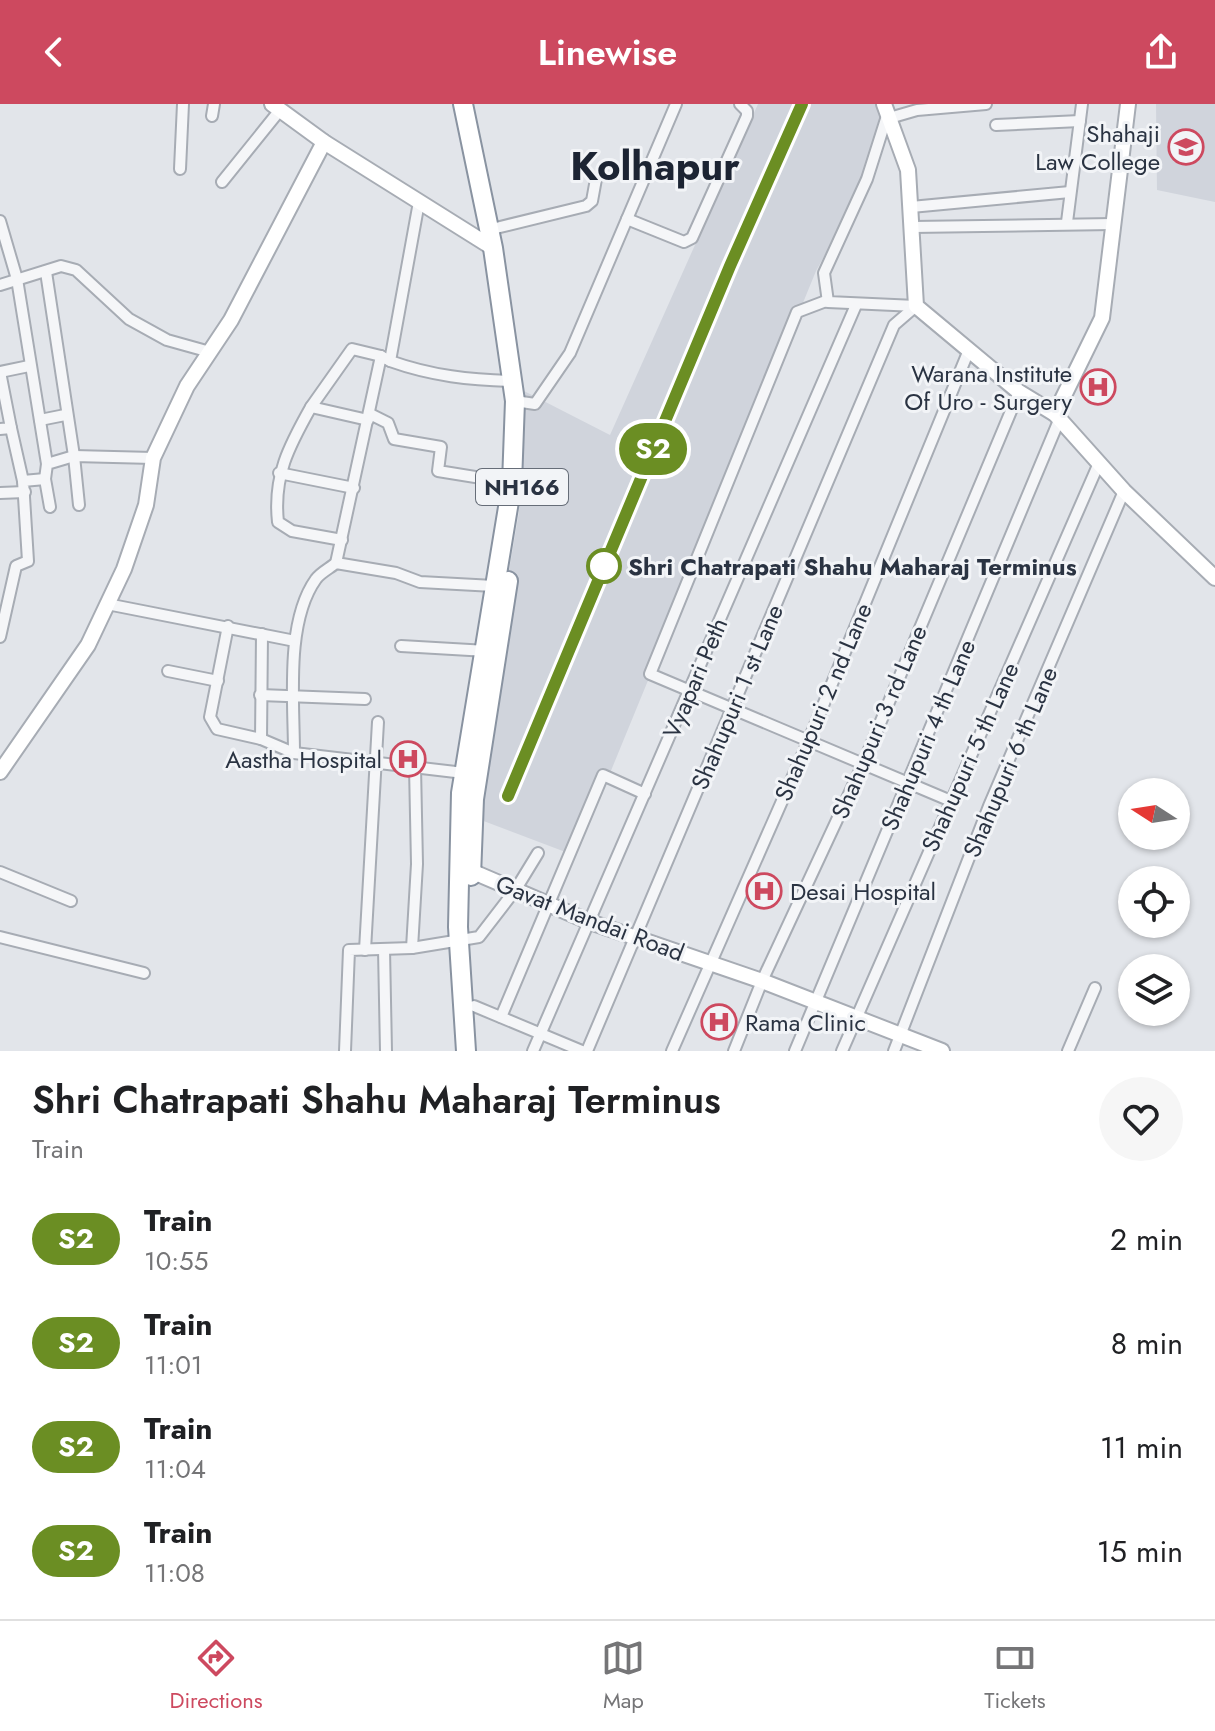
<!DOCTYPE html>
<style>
body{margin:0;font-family:Jost,sans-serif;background:#f6f6f6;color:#202124;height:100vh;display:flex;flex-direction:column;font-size:30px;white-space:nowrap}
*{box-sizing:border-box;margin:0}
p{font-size:26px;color:#757577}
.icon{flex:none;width:44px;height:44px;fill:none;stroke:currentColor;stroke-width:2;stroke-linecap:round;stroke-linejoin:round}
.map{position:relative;height:947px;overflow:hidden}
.details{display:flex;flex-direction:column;background:#fff;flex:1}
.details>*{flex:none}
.badge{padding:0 16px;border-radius:26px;font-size:28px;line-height:52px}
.needle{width:52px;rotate:282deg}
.buttons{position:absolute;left:1118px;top:674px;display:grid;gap:16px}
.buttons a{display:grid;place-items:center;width:72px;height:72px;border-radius:50%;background:#fff;box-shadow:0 2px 6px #0004;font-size:40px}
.map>.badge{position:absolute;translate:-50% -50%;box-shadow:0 0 0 4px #fff}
.round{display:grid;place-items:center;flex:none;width:84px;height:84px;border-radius:42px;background:#f6f6f6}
.headline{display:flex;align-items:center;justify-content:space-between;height:136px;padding:0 32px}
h1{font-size:38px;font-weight:600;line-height:60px}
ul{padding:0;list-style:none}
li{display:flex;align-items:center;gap:24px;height:104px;padding:0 32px}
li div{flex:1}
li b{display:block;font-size:30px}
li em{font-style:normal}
li .badge{min-width:88px;font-weight:700;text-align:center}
header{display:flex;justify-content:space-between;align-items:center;height:104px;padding:0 32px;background:#cd495f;color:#fff;font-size:36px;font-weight:600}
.tabs{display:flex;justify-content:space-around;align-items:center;height:112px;border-top:2px solid #e0e0e0;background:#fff;font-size:22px;color:#757577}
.tabs a{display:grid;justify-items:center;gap:4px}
.tabs .active{color:#cd495f}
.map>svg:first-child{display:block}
.built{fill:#d0d4dc}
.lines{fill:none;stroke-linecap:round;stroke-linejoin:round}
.street-casing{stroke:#a7acb4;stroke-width:14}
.secondary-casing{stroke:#a7acb4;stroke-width:18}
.highway-casing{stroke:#8993a1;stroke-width:22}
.street{stroke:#f5f6f8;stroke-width:10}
.secondary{stroke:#fff;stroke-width:14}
.highway{stroke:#fff;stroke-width:18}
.rail{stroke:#7b8594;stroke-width:3;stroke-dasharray:4 8;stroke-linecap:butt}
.line-casing{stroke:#fff;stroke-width:18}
.line{stroke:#6b8e23;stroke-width:12}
.stop-dot{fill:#fff;stroke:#6b8e23;stroke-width:4}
.labels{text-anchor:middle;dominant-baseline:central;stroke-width:6;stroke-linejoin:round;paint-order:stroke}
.shield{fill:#f2f4f7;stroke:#666d78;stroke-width:2}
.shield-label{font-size:22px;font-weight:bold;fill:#2a3342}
.poi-label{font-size:24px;fill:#2a3342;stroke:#f2f4f7;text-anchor:end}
.stop-label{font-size:24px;font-weight:bold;fill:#2a3342;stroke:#f2f4f7;text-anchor:start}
.street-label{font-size:24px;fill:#2a3342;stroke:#f2f4f7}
.town-label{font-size:40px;font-weight:bold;fill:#1c2433;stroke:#f2f4f7}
</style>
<header><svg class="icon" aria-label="back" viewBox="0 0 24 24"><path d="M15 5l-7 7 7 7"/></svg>Linewise<svg class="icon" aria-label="share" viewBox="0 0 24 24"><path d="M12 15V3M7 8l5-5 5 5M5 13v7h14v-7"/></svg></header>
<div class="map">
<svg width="1215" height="947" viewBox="0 0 1215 947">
<rect width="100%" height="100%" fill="#e2e5ea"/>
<!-- built -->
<g class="built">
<path d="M758 0H884L886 15 852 102 816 167 576 752 473 713 493 559 519 408 524 287 610 331Z"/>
<path d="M1156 0H1215V98L1157 86Z"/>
</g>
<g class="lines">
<defs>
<g id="street">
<path d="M212 12 214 0"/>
<path d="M996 21 1080 17"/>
<path d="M180 65 183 0"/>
<path d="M222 78 280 6"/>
<path d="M419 98 390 257C432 272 470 276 514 277"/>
<path d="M911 103 1070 88"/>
<path d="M627 115 684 138 692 134 747 12V7L740 0"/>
<path d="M0 117 17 175 47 360"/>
<path d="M1067 118 1082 0"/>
<path d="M913 123 1113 120"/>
<path d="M496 124 586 102 592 97 596 75"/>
<path d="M46 168 74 352 47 360 45 375 50 403"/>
<path d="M0 181 61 162 76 166 129 215 167 236 210 248"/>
<path d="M826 197 797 208 650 570 951 697"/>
<path d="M916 202 828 198 824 169 867 75 886 15 917 6 986 0"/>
<path d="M0 268 11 324 0 325"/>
<path d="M0 268 29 262"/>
<path d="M515 297 535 300 570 249 676 0"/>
<path d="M311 303 352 245 381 252"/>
<path d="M370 310 388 319 394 335 441 343 438 367 512 379"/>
<path d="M40 316 65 311"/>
<path d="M11 324 23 377"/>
<path d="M279 369 354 384"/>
<path d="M0 389 25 388"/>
<path d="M79 401 74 352 153 354"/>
<path d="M342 436 292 427 278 418C273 372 289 342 311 303L368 316"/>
<path d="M336 459 381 252 390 257"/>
<path d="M107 500 295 537"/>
<path d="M228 522 210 613 217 625 261 635 294 649 464 669"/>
<path d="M0 533 16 462 28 457 23 377 45 375"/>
<path d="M401 542 487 547"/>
<path d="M168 567 218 577"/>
<path d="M260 591 365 595"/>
<path d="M261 635 262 530"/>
<path d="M294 649C294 598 285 518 316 475 320 469 330 464 336 459L396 469 420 478 494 482"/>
<path d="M0 768 71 797"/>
<path d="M0 833 144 869"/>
<path d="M412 844 417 760 415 663"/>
<path d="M384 845 386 947"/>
<path d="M365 846 378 618"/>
<path d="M474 902 582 947"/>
<path d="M501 913 603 671 645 690"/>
<path d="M345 947 349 846 412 844 479 833 516 785 538 749"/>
<path d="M533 947 856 201"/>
<path d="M587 947 894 221 916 202"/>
<path d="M672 947 808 638 969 246"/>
<path d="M734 947 762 877 863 660 1019 288"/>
<path d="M795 947 1060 314"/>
<path d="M842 947 1099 359"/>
<path d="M894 947 989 702 1124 387"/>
<path d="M1068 947 1095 884"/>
</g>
<g id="secondary">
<path d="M272 0 324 38 493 144"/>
<path d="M884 0 908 66 916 202 1019 288 1055 310 1124 387 1215 474"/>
<path d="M1055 310 1102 214 1128 0"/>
<path d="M0 668 88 541 124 465 146 401 153 354 187 282 231 216 324 38"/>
<path d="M471 767 590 818 762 877 942 947"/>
</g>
<g id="highway">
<path d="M463 0 493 144 515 297 512 379 461 689 458 823 466 947"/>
<path d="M471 772 474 695 508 477"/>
</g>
</defs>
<!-- street casing -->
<use href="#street" class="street-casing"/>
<!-- secondary casing -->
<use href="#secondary" class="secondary-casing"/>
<!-- highway casing -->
<use href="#highway" class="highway-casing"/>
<!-- street -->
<use href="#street" class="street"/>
<!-- secondary -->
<use href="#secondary" class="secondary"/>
<!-- highway -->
<use href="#highway" class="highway"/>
<!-- rail -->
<path class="rail" d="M508 692 730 162 802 0"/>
</g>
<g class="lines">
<defs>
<path id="line" d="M508 692 730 162 802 0"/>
</defs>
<!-- line casing -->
<use href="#line" class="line-casing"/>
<!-- line -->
<use href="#line" class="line"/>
</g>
<!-- icons -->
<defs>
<symbol id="university-ring" viewBox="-11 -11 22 22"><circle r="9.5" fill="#f2f4f7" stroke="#cd495f" stroke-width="1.5"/><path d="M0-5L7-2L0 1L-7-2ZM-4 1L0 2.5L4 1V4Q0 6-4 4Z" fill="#cd495f"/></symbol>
<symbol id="hospital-ring" viewBox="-11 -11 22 22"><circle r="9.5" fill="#f2f4f7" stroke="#cd495f" stroke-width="1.5"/><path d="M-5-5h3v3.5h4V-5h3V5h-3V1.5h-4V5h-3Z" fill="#cd495f"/></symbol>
</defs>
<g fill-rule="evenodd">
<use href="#university-ring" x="1166" y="23" width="40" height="40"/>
<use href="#hospital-ring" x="1078" y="263" width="40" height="40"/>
<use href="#hospital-ring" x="388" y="635" width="40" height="40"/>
<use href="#hospital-ring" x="744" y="767" width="40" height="40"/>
<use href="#hospital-ring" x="699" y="898" width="40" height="40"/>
</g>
<!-- markers -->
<circle class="stop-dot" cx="604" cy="462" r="16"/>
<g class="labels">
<!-- shield labels -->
<rect class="shield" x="476" y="365" width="92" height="36" rx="6"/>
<g class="shield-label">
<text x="522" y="383">NH166</text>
</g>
<!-- poi labels -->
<g class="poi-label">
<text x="1160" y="29">Shahaji<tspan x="1160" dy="28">Law College</tspan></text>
<text x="1072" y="269">Warana Institute<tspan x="1072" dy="28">Of Uro - Surgery</tspan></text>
<text x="382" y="655">Aastha Hospital</text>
<text x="790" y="787" text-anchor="start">Desai Hospital</text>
<text x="745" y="918" text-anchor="start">Rama Clinic</text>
</g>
<!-- stop labels -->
<g class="stop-label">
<text x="628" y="462">Shri Chatrapati Shahu Maharaj Terminus</text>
</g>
<!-- street labels -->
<g class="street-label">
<text transform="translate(695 574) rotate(-67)">Vyapari Peth</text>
<text transform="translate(737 593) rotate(-67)">Shahupuri 1 st Lane</text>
<text transform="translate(823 598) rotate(-67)">Shahupuri 2 nd Lane</text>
<text transform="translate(879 618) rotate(-67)">Shahupuri 3 rd Lane</text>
<text transform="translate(928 631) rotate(-67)">Shahupuri 4 th Lane</text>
<text transform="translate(970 653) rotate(-66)">Shahupuri 5 th Lane</text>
<text transform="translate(1010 658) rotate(-67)">Shahupuri 6 th Lane</text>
<text transform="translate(590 814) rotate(21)">Gavat Mandai Road</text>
</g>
<!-- town labels -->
<g class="town-label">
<text x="655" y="62">Kolhapur</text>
</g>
</g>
</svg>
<div class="buttons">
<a><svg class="needle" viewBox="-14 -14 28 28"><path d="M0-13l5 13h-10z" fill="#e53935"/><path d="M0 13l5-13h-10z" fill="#757577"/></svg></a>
<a><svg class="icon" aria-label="locate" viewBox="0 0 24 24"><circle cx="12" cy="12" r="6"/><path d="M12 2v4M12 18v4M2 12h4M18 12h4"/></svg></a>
<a><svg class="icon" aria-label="layers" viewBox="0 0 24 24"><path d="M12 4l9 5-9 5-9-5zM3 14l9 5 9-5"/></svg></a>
</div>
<b class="badge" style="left:653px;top:345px;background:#6b8e23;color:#fff">S2</b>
</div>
<section class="details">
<div class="headline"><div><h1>Shri Chatrapati Shahu Maharaj Terminus</h1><p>Train</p></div><a class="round"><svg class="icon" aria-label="heart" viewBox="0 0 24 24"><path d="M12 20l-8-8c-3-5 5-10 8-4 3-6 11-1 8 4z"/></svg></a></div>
<ul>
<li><span class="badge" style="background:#6b8e23;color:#fff">S2</span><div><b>Train</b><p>10:55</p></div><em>2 min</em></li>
<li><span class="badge" style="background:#6b8e23;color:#fff">S2</span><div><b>Train</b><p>11:01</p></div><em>8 min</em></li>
<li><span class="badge" style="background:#6b8e23;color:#fff">S2</span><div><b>Train</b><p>11:04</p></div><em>11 min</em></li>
<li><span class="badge" style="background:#6b8e23;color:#fff">S2</span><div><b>Train</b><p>11:08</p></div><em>15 min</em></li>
</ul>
</section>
<nav class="tabs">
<a class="active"><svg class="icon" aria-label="directions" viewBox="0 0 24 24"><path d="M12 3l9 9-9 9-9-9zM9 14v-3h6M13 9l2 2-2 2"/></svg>Directions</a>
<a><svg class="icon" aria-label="map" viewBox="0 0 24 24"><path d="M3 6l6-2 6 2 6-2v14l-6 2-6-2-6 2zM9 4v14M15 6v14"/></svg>Map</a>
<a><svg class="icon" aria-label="tickets" viewBox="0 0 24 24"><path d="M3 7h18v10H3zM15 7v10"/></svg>Tickets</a>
</nav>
